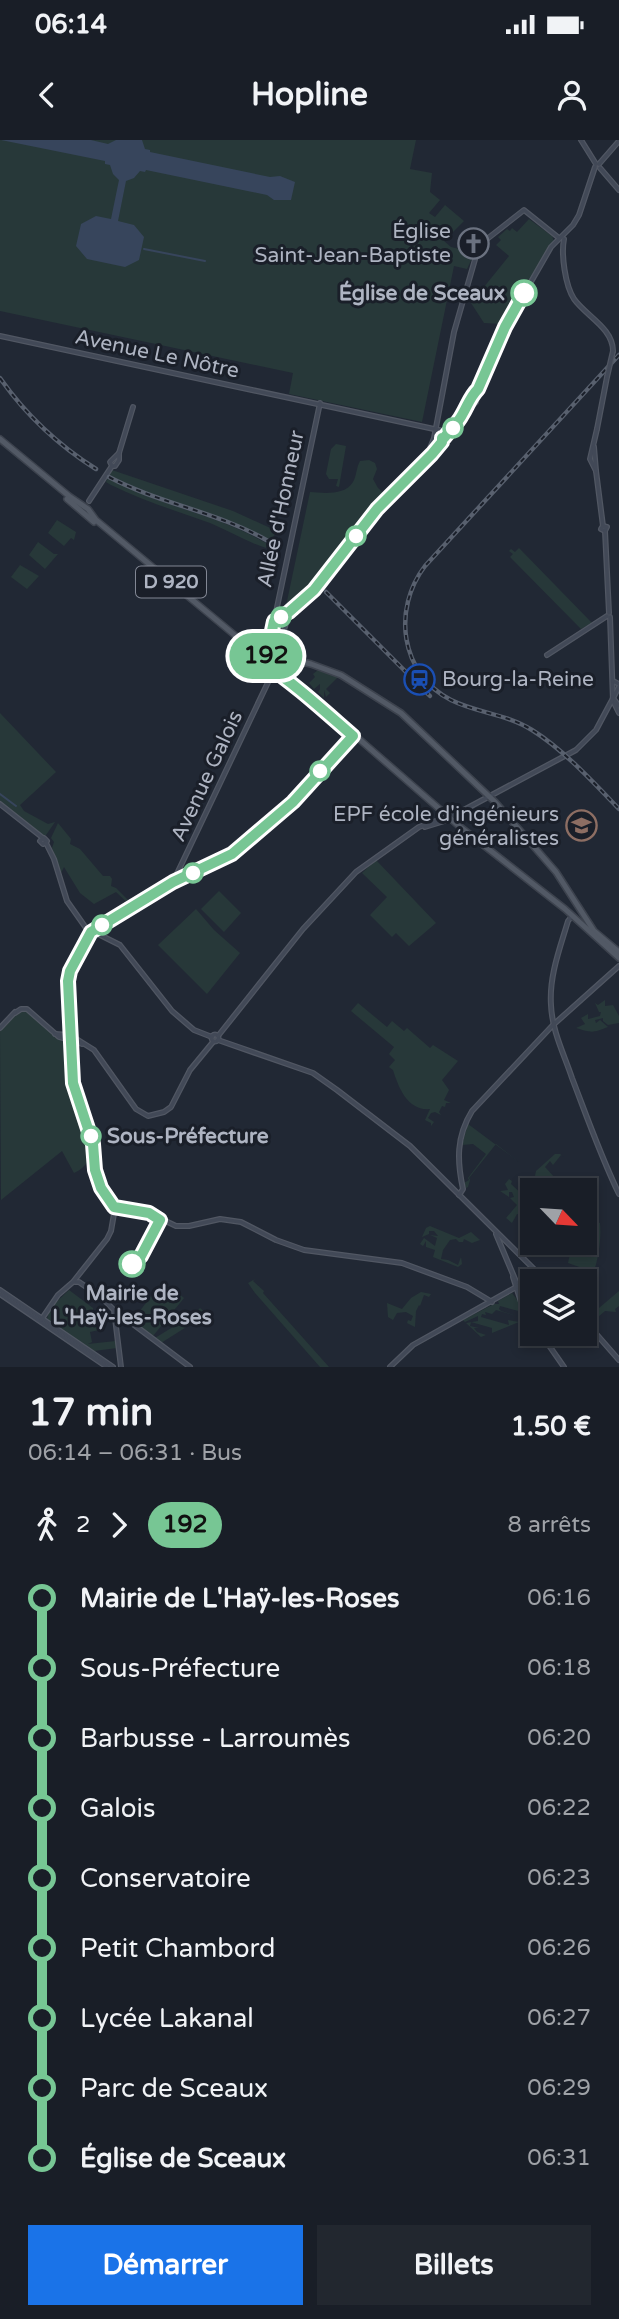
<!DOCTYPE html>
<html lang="fr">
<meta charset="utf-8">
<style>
body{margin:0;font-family:"Varela Round",sans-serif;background:#22272f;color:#f1f3f6;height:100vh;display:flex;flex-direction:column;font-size:26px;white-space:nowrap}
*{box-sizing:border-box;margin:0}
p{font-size:23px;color:#9fa2a7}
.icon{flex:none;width:38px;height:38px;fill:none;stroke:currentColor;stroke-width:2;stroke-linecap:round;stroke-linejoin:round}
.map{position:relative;height:1227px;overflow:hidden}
.sheet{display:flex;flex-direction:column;background:#191e27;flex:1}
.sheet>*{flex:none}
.badge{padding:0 14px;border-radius:23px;font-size:24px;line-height:46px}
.needle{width:46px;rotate:115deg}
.tools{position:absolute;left:520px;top:1038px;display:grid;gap:14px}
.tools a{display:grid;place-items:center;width:77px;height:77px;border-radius:0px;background:#191e27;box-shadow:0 4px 10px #0003,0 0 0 2px #373c44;font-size:35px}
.map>.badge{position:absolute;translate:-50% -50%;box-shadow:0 0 0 4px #fff}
.legs{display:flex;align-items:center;gap:10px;height:77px;padding:0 28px;font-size:23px}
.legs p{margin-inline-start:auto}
.overview{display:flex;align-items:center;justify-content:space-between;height:119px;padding:0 28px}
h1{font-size:38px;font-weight:700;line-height:52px}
.primary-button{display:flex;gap:14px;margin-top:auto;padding:14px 28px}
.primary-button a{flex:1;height:80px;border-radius:0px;background:#1a73e8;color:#fff;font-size:28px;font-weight:700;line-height:80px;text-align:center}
.primary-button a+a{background:#22272f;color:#f1f3f6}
ul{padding:0 28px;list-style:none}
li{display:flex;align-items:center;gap:24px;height:70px;font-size:26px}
li i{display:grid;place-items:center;width:10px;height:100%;margin:0 9px;background:currentColor}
li i::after{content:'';width:18px;height:18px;margin:-9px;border:5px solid;border-radius:50%;background:#191e27}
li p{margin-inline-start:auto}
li:first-child i{background:linear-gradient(#0000 50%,currentColor 0)}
li:last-child i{background:linear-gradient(currentColor 50%,#0000 0)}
.status{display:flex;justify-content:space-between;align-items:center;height:49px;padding:0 35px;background:#191e27;direction:ltr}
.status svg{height:19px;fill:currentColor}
header{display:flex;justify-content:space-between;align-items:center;height:91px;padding:0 28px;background:#191e27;font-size:32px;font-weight:700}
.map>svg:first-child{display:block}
.green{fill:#273839}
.water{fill:#37455c}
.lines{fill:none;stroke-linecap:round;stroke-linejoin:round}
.stream{stroke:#37455c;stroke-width:2}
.secondary-casing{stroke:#515763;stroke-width:6}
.primary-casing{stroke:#3d434e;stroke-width:8}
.secondary{stroke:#424957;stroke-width:3.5}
.primary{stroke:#525965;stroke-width:5}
.rail-casing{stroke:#58606e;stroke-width:4.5}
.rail{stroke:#1a1f29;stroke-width:2;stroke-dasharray:5;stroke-linecap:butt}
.secondary-bridge-casing{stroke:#515763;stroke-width:6;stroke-linecap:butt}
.secondary-bridge{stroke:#424957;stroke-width:3.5}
.line-1-casing{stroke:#fff;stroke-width:16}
.line-1{stroke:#77c694;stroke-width:10}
.stop-1-dot{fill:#fff;stroke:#77c694;stroke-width:3.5}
.labels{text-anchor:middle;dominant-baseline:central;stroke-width:6;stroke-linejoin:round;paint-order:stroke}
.shield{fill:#1a1f29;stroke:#828794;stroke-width:2}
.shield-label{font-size:19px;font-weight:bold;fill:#aeb4c2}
.poi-label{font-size:21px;fill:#aeb4c2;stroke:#1a1f29;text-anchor:end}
.stop-label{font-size:21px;font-weight:bold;fill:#aeb4c2;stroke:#1a1f29;text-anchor:end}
.street-label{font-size:21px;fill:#aeb4c2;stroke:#1a1f29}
</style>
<div class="status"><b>06:14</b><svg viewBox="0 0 49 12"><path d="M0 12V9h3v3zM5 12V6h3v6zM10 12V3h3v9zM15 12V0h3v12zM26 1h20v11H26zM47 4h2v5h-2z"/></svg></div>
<header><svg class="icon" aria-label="back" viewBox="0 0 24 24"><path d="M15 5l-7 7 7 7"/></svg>Hopline<svg class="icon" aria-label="person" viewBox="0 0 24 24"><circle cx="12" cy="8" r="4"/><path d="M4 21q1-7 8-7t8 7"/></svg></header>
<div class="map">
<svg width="619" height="1227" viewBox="0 0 619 1227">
<rect width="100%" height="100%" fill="#212834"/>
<!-- green -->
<g class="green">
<path d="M0 0H416L410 29 432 33 430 52 440 60 429 73 435 77 445 65 464 81 444 101 451 107 467 111 476 104H479L467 129 454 126 422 282 289 254 293 233 0 171Z"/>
<path d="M529 79 552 96 554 101 502 184 484 183 471 163 509 116 496 105 501 100 498 97 507 89 510 91 512 88 517 92Z"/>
<path d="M336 304 346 306 339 347 336 346 338 339H329L326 334 331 309Z"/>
<path d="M369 320 375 323 377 329 373 339 378 348 387 356 364 381 361 380 354 389 357 391 313 448 292 467 286 466 310 352C322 353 345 356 353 342 357 335 356 328 360 321Z"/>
<path d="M112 330 233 371 277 391 266 408C247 402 229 391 210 383 177 371 143 361 111 345L106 342 108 338C158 366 217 374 266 403L268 400 235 384 153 356 109 335Z"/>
<path d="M57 380 76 392 74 400 71 398 64 406 48 393Z"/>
<path d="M38 402 54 414H58L45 429 29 415Z"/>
<path d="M519 408 592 483 581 489 510 417 513 414 509 411 511 409 515 412Z"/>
<path d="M20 425 39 436 27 449 11 437Z"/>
<path d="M318 530 338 537 326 549 330 553 326 557 324 550V558L318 552 320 549V544L314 549 309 543 315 537 313 534Z"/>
<path d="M0 573 56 632 20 665 24 671 48 684 55 682 46 695 42 696 0 661Z"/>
<path d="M58 683 71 699 70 704 80 709 103 736H110L112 739 111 746 116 748 132 764 130 765 116 752 94 764 80 753 64 727 61 733 52 708 54 702 51 698Z"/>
<path d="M376 720 436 783 409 806 396 793 392 797 370 775 387 757 362 733Z"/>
<path d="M219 751 241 773 224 792 201 769Z"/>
<path d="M196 769 214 790 240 813 207 854 158 805Z"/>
<path d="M605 860V866L613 865 619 876V883L608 885 603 881V878L595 880 596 883 600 880 608 887C593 893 592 893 576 888L585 884 581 878 588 874V879L600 876 601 872H599L595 863 598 865Z"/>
<path d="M358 863 387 887 392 881 404 891 407 888 430 908 433 905 458 921 442 940 449 950 444 960 451 963H446L445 967 442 966 439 972 441 975 435 972 431 973 428 978 434 982 431 986V983L425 980 430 969C408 971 399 949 393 930L389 927 395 920 389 914 394 907 351 871Z"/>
<path d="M25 870 69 907C70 918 69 930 71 941 76 971 112 1015 74 1033L62 1011 1 1060 0 890 20 871Z"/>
<path d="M468 984 519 1022 496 1004 469 1038 470 1040 468 1047 466 1048 464 1043 469 1040 468 1038 486 1014 473 1004 462 1005Z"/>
<path d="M555 1014H560L564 1017 561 1015 553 1025 550 1021 545 1027 566 1050H547L535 1036 536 1031Z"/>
<path d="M509 1039 512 1041 511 1044 525 1057 528 1058 532 1052 520 1075 517 1074 512 1083 506 1078 517 1065 510 1058 514 1057 512 1052H509V1057L500 1051 508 1050 505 1044Z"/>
<path d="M585 1079 600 1083C602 1104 596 1131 588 1146L584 1141H579L585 1129 568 1123 571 1109 559 1105V1103L584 1102Z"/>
<path d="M430 1086 459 1098 471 1092 480 1100 472 1103 464 1099 463 1102H459L456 1099 450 1100 443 1110 441 1119 448 1120 458 1125 461 1117 462 1124 458 1127 433 1117 435 1110 426 1107V1101L423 1106 420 1104 424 1098 435 1106 437 1098 430 1095 438 1096 434 1091H429V1094L422 1097 426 1088Z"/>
<path d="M255 1139 253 1141 264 1151 263 1153 329 1227H320L255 1153 248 1143Z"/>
<path d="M163 1141 184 1158 153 1196 132 1181Z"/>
<path d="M69 1150 93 1168V1173L89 1171 80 1174 83 1184 91 1182 93 1186 99 1185V1190L90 1192 92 1202 88 1204 116 1201 117 1208 94 1211 47 1179C49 1167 61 1158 69 1150Z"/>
<path d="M619 1151V1166L615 1169 616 1172 605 1171 591 1183 585 1175V1168H599Z"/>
<path d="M421 1152 431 1154 429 1157 424 1155 420 1166 419 1165 416 1171 415 1187 407 1183 408 1180 411 1181 413 1176 406 1172 397 1173 393 1180 388 1177 387 1163 402 1169 411 1158Z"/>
<path d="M512 1153 527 1173V1178L522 1177 525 1176 526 1173 500 1166 499 1169 501 1171 520 1177 496 1170 492 1174 485 1172 486 1175 482 1174 481 1177 509 1185 508 1180 519 1182 492 1193V1188L471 1182 470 1186 479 1188H474L477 1192 486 1195 481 1197 466 1183 478 1181V1176L465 1182 463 1180 494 1164H499L498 1161Z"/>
<path d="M200 1168 207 1174 161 1203 155 1198 194 1174Z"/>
</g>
<!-- water -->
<path class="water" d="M1 0H91L108 4 116 0H142L145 9 150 10V12L270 37 280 36 295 42 291 60H274L267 55 146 30 145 32 140 31 134 38 126 41 118 81 134 85 144 97 139 120 125 127 87 119 76 106 81 84 96 76 111 79 119 40 113 34 110 25 105 24V21Z"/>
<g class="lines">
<!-- stream -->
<g class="stream">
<path d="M144 109 205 121"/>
<path d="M0 654 16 666"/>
</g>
<defs>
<g id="secondary">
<path d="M581 0 596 24"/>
<path d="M599 24 619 1"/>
<path d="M600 28 619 50"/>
<path d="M564 99C561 114 565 145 574 159 586 176 613 188 613 211"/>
<path d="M0 196 448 292"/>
<path d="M464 271 470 257 476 251"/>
<path d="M597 289 590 319 596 331 603 386"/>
<path d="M597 289 607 237"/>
<path d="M594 307 596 331"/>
<path d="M426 318 434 298 454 192 476 116 487 99 524 70 559 98"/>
<path d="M112 326H115L119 320V313L133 267"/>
<path d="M89 361 112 326 110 322 119 313"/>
<path d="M603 386 607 387 605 391 601 389Z"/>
<path d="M605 391 609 473"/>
<path d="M610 477 613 561 619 573"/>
<path d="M274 481 289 472 314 450 377 369 432 314 463 274 476 262 478 249 505 187 551 107 573 85 579 75 595 27"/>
<path d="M547 515 607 476"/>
<path d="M263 520 268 510 320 263"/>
<path d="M613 541 619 544"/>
<path d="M613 558 619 566"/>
<path d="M0 664 43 698"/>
<path d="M460 672 576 610 596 590 619 547"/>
<path d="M425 687 451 679"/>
<path d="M44 698 47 701 43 704 40 701Z"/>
<path d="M46 703 54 719 67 761 86 788 120 805 172 871 194 890 212 897"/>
<path d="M572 776 568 781C560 808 549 836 551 865 552 891 564 914 572 938 587 977 601 1017 619 1054"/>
<path d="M15 873 21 869H27L59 897 82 904"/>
<path d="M0 888 15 872"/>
<path d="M55 894 70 895"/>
<circle cx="215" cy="898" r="3.5"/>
<path d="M70 895 94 910 136 969 148 976 164 972 171 967 190 930 213 902"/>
<path d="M218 896 303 789 356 732 419 687 461 672"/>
<path d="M218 900 313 933 337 950 410 1006 546 1141"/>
<path d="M459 1055 463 1049C457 1021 456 997 472 971L553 885 619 826"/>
<path d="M115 1068 101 1048 95 1030 93 1004 73 943 67 841 71 828 91 792 173 742 272 534 289 472"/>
<path d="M115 1068 149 1073 176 1086H189L220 1079 241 1082 276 1100 304 1110 402 1123 467 1147 492 1162"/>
<path d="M496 1094 523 1158 532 1168"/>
<path d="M513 1137 521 1162 532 1172"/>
<path d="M75 1142H79L101 1157 114 1170 121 1227"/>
<path d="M0 1150 113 1227"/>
<path d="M0 1154 107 1227"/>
<path d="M530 1171 532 1178"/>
<path d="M115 1174 121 1175 190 1227"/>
<path d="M41 1180 58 1155 73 1142 107 1099 111 1091 115 1068"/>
<path d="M584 1180 619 1220"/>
<path d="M541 1194 564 1227"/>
<path d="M390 1227 413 1205 518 1146"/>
</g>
<g id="primary">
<path d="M0 299 69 356 88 369 96 380 243 502 262 512 311 524 341 535 401 573 495 662 556 732 594 791 619 812"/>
<path d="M67 359 94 382"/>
<path d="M241 505 285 536 328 572 459 686 565 769 619 818"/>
</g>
</defs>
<!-- secondary casing -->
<use href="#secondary" class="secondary-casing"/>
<!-- primary casing -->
<use href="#primary" class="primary-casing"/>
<!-- secondary -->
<use href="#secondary" class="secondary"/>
<!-- primary -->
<use href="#primary" class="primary"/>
<defs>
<g id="rail">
<path d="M619 215 425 426C392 469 400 534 451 560 477 573 507 574 532 590 564 610 593 642 619 669"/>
<path d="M0 238C26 275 58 305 96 329"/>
<path d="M109 337C160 364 218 372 268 401"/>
<path d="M326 452 430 556"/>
</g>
</defs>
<!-- rail casing -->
<use href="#rail" class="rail-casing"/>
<!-- rail -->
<use href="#rail" class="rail"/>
<defs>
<path id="secondary-bridge" d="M607 237 613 211"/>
</defs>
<!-- secondary-bridge casing -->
<use href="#secondary-bridge" class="secondary-bridge-casing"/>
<!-- secondary-bridge -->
<use href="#secondary-bridge" class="secondary-bridge"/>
</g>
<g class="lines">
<defs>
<path id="line-1" d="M132 1124 141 1116 160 1080 149 1073 114 1067 101 1048 95 1030 93 1004 73 943 68 841 70 831 91 792 173 742 232 714 293 662 353 596C323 570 295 544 262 522L268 510 274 481 289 472 314 450 377 369 432 314 442 302V298H444C450 290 458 283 462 275 468 265 470 257 478 249L505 187 524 153"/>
</defs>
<!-- line-1 casing -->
<use href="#line-1" class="line-1-casing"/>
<!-- line-1 -->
<use href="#line-1" class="line-1"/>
</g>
<!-- icons -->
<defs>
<symbol id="church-ring" viewBox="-11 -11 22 22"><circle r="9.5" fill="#1a1f29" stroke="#6b7280" stroke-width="1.5"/><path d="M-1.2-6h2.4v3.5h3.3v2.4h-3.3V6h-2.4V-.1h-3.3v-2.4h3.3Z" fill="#6b7280"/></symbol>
<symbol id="station-ring" viewBox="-11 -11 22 22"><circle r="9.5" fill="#1a1f29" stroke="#1a4fb4" stroke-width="1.5"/><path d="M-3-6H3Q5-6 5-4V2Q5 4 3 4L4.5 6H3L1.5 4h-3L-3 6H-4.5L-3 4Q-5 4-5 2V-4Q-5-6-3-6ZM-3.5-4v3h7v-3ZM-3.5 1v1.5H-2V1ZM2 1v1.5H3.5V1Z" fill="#1a4fb4"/></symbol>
<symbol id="university-ring" viewBox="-11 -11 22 22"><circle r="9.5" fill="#1a1f29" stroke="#8d6e63" stroke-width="1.5"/><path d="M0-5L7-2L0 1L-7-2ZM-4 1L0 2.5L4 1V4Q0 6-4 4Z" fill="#8d6e63"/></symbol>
</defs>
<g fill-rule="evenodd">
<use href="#church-ring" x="456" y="86" width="35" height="35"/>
<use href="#station-ring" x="402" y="522" width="35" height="35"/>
<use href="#university-ring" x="564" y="668" width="35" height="35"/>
</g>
<!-- markers -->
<g class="stop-1-dot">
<circle cx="524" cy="153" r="12"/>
<circle cx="453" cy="288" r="9"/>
<circle cx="356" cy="396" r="9"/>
<circle cx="281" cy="477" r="9"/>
<circle cx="320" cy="631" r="9"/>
<circle cx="193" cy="733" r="9"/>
<circle cx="102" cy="785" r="9"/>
<circle cx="91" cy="996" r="9"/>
<circle cx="132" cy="1124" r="12"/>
</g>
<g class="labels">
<!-- shield labels -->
<rect class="shield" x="136" y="426.5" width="70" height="31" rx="5"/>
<g class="shield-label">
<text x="171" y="442">D 920</text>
</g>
<!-- poi labels -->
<g class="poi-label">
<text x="451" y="91">Église<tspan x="451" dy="24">Saint-Jean-Baptiste</tspan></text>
<text x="442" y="539" text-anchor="start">Bourg-la-Reine</text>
<text x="559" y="674">EPF école d'ingénieurs<tspan x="559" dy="24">généralistes</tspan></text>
</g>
<!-- stop labels -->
<g class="stop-label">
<text x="505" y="153">Église de Sceaux</text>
<text x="107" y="996" text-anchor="start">Sous-Préfecture</text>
<text x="132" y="1153" text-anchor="middle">Mairie de<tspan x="132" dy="24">L'Haÿ-les-Roses</tspan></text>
</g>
<!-- street labels -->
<g class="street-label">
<text transform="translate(157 214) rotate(12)">Avenue Le Nôtre</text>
<text transform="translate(281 369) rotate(-78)">Allée d'Honneur</text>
<text transform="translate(207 636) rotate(-65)">Avenue Galois</text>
</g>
</g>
</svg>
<div class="tools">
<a><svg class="needle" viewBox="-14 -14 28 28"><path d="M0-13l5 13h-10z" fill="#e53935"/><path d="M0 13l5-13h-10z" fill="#9fa2a7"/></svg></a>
<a><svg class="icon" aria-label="layers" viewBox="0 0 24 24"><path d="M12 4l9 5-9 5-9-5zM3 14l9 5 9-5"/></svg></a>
</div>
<b class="badge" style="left:266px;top:516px;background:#77c694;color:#111">192</b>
</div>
<section class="sheet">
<div class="overview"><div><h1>17 min</h1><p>06:14 – 06:31 · Bus</p></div><b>1.50 €</b></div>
<div class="legs"><svg class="icon" aria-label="walk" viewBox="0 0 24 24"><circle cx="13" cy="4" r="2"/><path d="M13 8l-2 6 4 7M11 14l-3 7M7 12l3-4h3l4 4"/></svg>2<svg class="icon" aria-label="forward" viewBox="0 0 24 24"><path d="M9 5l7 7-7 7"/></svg><b class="badge" style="background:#77c694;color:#111">192</b><p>8 arrêts</p></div>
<ul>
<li><i style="color:#77c694"></i><b>Mairie de L'Haÿ-les-Roses</b><p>06:16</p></li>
<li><i style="color:#77c694"></i><span>Sous-Préfecture</span><p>06:18</p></li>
<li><i style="color:#77c694"></i><span>Barbusse - Larroumès</span><p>06:20</p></li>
<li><i style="color:#77c694"></i><span>Galois</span><p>06:22</p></li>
<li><i style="color:#77c694"></i><span>Conservatoire</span><p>06:23</p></li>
<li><i style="color:#77c694"></i><span>Petit Chambord</span><p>06:26</p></li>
<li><i style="color:#77c694"></i><span>Lycée Lakanal</span><p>06:27</p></li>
<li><i style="color:#77c694"></i><span>Parc de Sceaux</span><p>06:29</p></li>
<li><i style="color:#77c694"></i><b>Église de Sceaux</b><p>06:31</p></li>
</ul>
<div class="primary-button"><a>Démarrer</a><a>Billets</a></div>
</section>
